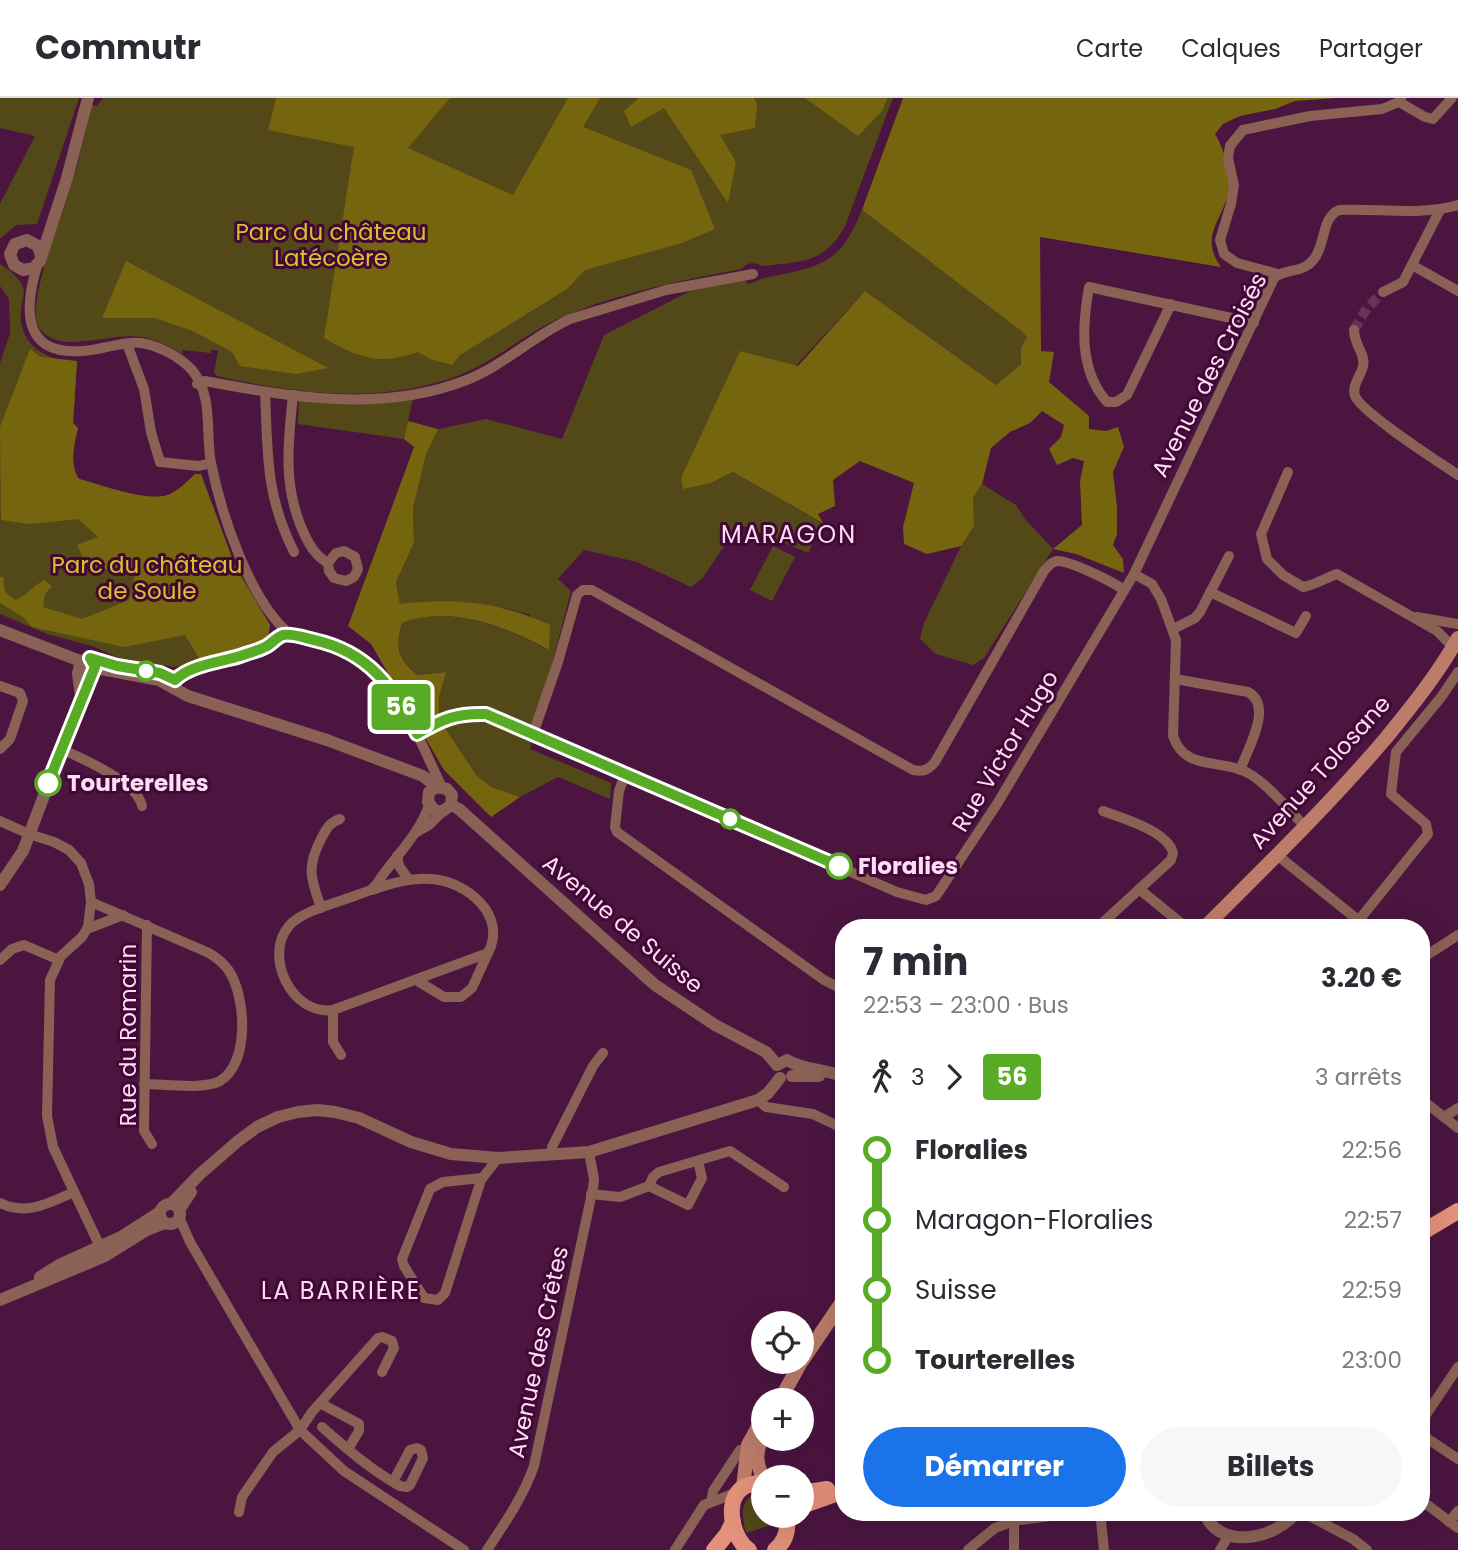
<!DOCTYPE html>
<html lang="fr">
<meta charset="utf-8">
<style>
body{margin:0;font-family:Poppins,sans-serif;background:#f7f7f7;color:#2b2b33;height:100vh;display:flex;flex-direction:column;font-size:26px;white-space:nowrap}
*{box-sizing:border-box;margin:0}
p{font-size:23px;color:#7c7c81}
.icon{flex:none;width:38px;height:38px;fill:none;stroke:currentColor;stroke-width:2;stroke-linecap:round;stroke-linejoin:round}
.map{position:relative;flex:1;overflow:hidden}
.side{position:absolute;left:835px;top:821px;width:595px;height:602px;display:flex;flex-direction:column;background:#fff;border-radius:28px;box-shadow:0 7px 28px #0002}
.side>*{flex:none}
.badge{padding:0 14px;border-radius:5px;font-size:24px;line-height:46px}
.fabs{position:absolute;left:751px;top:1213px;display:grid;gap:14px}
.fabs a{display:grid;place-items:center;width:63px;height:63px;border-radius:50%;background:#fff;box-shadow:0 7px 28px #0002;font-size:35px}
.map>.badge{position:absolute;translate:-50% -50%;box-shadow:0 0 0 4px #fff}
.legs{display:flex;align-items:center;gap:10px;height:77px;padding:0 28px;font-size:23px}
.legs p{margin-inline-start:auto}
.overview{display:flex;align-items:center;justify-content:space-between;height:119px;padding:0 28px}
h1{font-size:38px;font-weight:700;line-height:52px}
.button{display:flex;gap:14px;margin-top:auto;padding:14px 28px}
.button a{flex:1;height:80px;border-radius:42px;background:#1a73e8;color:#fff;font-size:28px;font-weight:700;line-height:80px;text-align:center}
.button a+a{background:#f7f7f7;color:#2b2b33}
ul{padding:0 28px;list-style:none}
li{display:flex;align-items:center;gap:24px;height:70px;font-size:26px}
li i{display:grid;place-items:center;width:10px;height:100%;margin:0 9px;background:currentColor}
li i::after{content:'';width:18px;height:18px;margin:-9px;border:5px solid;border-radius:50%;background:#fff}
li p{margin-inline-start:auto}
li:first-child i{background:linear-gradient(#0000 50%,currentColor 0)}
li:last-child i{background:linear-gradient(currentColor 50%,#0000 0)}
header{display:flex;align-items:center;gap:42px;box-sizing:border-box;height:98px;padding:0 35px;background:#fff;border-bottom:2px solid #e1e1e2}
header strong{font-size:33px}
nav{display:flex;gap:38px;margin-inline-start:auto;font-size:24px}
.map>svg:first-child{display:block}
.green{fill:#534817}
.forest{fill:#76650f}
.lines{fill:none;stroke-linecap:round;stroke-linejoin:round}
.minor-tunnel{stroke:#66335b;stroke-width:10;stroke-dasharray:10 5;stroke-linecap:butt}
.minor{stroke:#896155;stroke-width:10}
.tertiary{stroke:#896155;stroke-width:12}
.secondary{stroke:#bc7c6a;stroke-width:14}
.primary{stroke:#e3917a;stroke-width:16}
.line-1-casing{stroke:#fff;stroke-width:16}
.line-1{stroke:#58ac25;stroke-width:10}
.stop-1-dot{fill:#fff;stroke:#58ac25;stroke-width:3.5}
.labels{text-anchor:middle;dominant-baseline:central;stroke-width:6;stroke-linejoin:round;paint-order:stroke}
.park-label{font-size:23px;fill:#dcbf2e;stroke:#400935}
.street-label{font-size:23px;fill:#ffdcf5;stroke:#400935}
.stop-label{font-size:23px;font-weight:bold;fill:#ffdcf5;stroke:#400935;text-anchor:start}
.neighbourhood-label{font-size:24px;letter-spacing:2px;fill:#ffdcf5;stroke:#400935}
</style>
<header>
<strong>Commutr</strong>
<nav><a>Carte</a><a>Calques</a><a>Partager</a></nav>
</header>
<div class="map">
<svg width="1458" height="1452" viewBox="0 0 1458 1452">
<rect width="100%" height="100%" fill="#4b1540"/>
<!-- green -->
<g class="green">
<path d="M0 0H79L37 126 16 127 0 141V106L35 38 0 30Z"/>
<path d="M103 0H893L845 128C825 166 799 164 762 168 756 164 746 164 742 171 682 182 619 195 562 219 526 235 496 262 460 277 382 307 297 296 217 278L214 275 218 252H211V255L183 252 182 256C136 227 120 242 73 244 58 245 38 238 36 221 32 191 61 122 70 91 79 63 85 35 92 7L97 8Z"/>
<path d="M862 112 1020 232 1027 239 1021 249V266L996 287 865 193 683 390 711 385 733 374 823 425 808 455 739 426 702 481 691 489 637 464 584 452 558 481 571 493 530 651 611 685 610 701 558 679 520 699 491 689 477 678 439 621V599L445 574 417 577C399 560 395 550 402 525 450 506 506 529 548 552L530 517C480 503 451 501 400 507L396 484 414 445 413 410 426 357 438 331 486 321 562 341 604 237 698 189 745 182 748 186C757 184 761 180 769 179 822 168 840 166 862 112Z"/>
<path d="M0 166C8 171 20 180 23 189 25 196 22 203 21 211 18 246 44 263 77 263L73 325 78 330C74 347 69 365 78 381 102 387 141 402 164 398 175 396 188 383 195 376H201L235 468 270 527 267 546 202 565 174 569 119 560 92 548 47 536 0 516V265L10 235 9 201 0 188Z"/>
<path d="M299 301 347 305 413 301 404 341 298 326Z"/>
<path d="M982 386 1016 407 1025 421 1053 451 984 560 973 567 936 556 920 541 924 525 961 448 973 428V400Z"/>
<path d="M773 448 795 459 772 503 750 492Z"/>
<path d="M757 1395 763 1396V1418H775V1426L746 1435C742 1419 739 1402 757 1395Z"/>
</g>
<!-- forest -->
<g class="forest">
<path d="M276 0H450L408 50 513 97 568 0H600L583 29 691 72 715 131 682 145 585 172 567 191 460 257 452 267 430 261 418 254C378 268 360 260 324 240L354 49 268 32Z"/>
<path d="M639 0H754L757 6 755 30 720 37 736 64 728 105 664 10 631 29 624 13Z"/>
<path d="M805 0H887L883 12 858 38Z"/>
<path d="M903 0H1336L1295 3 1275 11 1240 18 1223 26 1215 36C1223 49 1233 77 1229 93 1222 123 1199 139 1221 169L1040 139 1041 253 1054 254 1049 284 1089 318V331L1106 333 1118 329 1124 349 1113 374 1117 409V436L1113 447 1123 461 1124 475 1076 456 1053 451 1082 427 1080 383 1084 363 1073 360 1057 367 1049 351 1061 339 1064 327 1042 313 1030 325 1010 334 991 350 982 386 973 400 974 428 961 448 927 456 904 446 903 429 914 385 860 363 833 382 835 408 818 416 823 425 733 374 711 385 683 391 681 380 740 253 798 268 865 193 996 287 1021 266V249L1027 239 1020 232 862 112Z"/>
<path d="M126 163 328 270 296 276 240 268 232 254 193 233 155 220H102Z"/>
<path d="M30 251 41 259 77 263 73 325 78 330C74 347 69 365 79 381 102 387 141 402 164 398 175 396 188 383 195 376H201L235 468 270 527 267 546 202 565 185 537 124 549 32 529 23 519 0 505V479H3L5 494 15 502C26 498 33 488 44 482L52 488 45 496 43 509 82 521 129 502 135 477 86 467 77 447 98 439 78 421 29 426 1 422 0 329Z"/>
<path d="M408 323 438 331 426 357 413 410 414 445 396 484 400 506C456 500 497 503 550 527L549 552C506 529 451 506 402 525 395 550 398 560 417 577L446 574 439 599V621L477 678 491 689 520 699 491 719 444 672 371 546 348 528 414 349 404 341Z"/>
</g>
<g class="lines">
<!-- minor-tunnel -->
<path class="minor-tunnel" d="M1354 232 1367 210 1383 194"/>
<!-- minor -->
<g class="minor">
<path d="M1401 1 1399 4 1425 19 1433 21 1452 0"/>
<path d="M1412 167 1458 193"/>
<path d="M37 168C24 211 22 258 83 253 102 252 122 243 141 245 159 248 179 258 192 272 214 298 205 334 211 365 221 415 250 505 291 537"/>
<path d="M1278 176 1237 165 1224 156 1220 142 1231 106 1234 87 1228 60 1230 48 1243 32 1310 18 1382 11 1399 4"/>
<path d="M1383 194 1403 184 1440 112"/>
<path d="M1171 206 1127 297 1116 304H1107C1079 272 1082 229 1089 189L1254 225"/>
<path d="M1354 232C1354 247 1366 256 1363 268 1361 278 1351 288 1355 298 1362 315 1439 364 1458 377"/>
<path d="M127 246 144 291 151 334 160 364 199 368 211 365"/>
<path d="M197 286 205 283C290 299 380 315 464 283 502 269 533 238 570 221L666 192 753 176"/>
<path d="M265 294C268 356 265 396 294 454"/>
<path d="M293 297C288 345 283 387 302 431 308 445 315 458 328 465L329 473 334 480 346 483 354 479 358 471 355 459 344 453 336 455 328 465"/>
<path d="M1288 374 1261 436 1267 461 1283 477 1303 489C1315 487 1325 480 1337 476L1437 533 1453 549"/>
<path d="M1134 476 1152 486 1161 501 1176 542 1173 638C1185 674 1221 660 1248 675 1268 686 1288 712 1305 728"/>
<path d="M1210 494 1296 535 1306 518"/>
<path d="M1417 519 1458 526"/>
<path d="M1173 531 1195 520 1200 514 1229 458"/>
<path d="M1175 581 1248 594C1274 608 1247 652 1240 672"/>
<path d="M0 588 20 595 23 603 10 641 0 651"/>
<path d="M176 591 175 582C190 567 229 561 250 555 257 553 264 551 270 547 274 544 277 539 283 537 292 535 305 540 314 542 392 559 411 626 442 689"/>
<path d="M417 636C445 620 453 614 486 616L897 794 926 802 936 798 997 706 1134 476 1274 180C1285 170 1303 176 1314 161 1326 146 1321 120 1339 112 1379 110 1420 118 1458 107"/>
<path d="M533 636 558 564 577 497 583 492H592L913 672C924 674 928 672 935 664L1044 473C1048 469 1050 464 1057 463 1069 462 1113 484 1124 492"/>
<path d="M61 651C82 660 138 685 142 708"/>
<path d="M625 676 619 693 615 729 617 734 824 882 844 892"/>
<path d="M0 723 29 736 54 744 69 752 81 765 89 786 91 804 88 829 82 839 61 858 50 882 47 1018 53 1049 103 1155"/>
<path d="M417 734 429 727 443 713"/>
<path d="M1277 757 1368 830"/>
<path d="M397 758 399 768 409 782"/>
<path d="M1139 791 1187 830"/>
<path d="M372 792C391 785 411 779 431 781 467 783 508 818 488 855L333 912C292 918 263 858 289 828 301 813 339 804 357 797 361 795 368 794 372 791 377 787 381 779 385 774 401 753 421 732 429 707"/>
<path d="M91 804 209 855C217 860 224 865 229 873 246 899 250 965 220 983 203 992 164 986 144 986"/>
<path d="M321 810C311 780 306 770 321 741 327 730 329 725 340 721"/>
<path d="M1359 822 1428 736 1426 726 1391 696 1396 654 1442 598 1458 574"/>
<path d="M147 827 144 1033 152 1046"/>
<path d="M1097 830 1171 762 1173 755C1168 733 1122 720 1103 713"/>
<path d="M87 831 123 817"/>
<path d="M1421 861 1458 837"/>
<path d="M0 862 12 851 24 847 59 862"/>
<path d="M416 882 444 899H461L472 890 488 855"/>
<path d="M333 912V944L341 957"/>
<path d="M1421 1001 1458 1030"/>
<path d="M758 1002 766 1009 813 1016 844 1031"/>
<path d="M1444 1019 1458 1010"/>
<path d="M551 1057 552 1049 593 968 603 955"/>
<path d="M482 1080 443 1084 430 1091 402 1161 404 1168 424 1200 438 1202 445 1195 481 1082 498 1060"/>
<path d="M649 1088 653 1079 659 1074 730 1053 784 1089"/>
<path d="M591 1096 620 1099 649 1088 688 1107 702 1080 698 1063"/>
<path d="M0 1105C27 1118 49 1105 74 1094"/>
<path d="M179 1119 190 1144 300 1332 344 1373 464 1452"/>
<path d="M320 1305 359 1326V1333L348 1351"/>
<path d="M1421 1324 1458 1269"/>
<path d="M322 1329C347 1351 371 1372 400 1388L407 1389 410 1387 423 1360 421 1352 417 1350 410 1352 393 1384"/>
<path d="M1421 1332 1422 1337 1458 1361"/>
<path d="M1421 1402 1458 1430"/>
<path d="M711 1404 713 1393 740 1352"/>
<path d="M239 1414 242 1399 273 1354 300 1332 312 1314 378 1240 382 1239 392 1243 394 1250 382 1274"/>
<path d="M1100 1414 1104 1452"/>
<path d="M1302 1414 1353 1441 1367 1452"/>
<path d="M1449 1424 1458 1413"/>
<path d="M487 1452C505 1425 523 1399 534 1368L593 1090 594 1081 589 1054"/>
<path d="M675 1452 704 1407 738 1394"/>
<path d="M968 1452 995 1430 1014 1423 1080 1414"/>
<path d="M1014 1452V1423"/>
<path d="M1220 1452 1226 1442"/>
</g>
<!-- tertiary -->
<g class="tertiary">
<path d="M41 158 38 148 27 142 15 146 10 156 14 167 23 172 34 170 40 163 67 80 88 0"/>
<path d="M0 532 101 571 159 582 188 598 327 642 423 678 437 689 447 691 452 697 451 707 443 713H435L428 704 429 694 437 689"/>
<path d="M81 599 78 575 81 564 86 561"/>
<path d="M451 707 459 711 655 887 715 927 766 954 777 967"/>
<path d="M0 787 23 753 81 600 95 569 92 563"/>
<path d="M777 967 787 962C803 972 825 971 844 979"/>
<path d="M792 978H819"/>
<path d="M171 1106 200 1076 238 1043 257 1029 278 1019 298 1014 317 1012 335 1014 359 1020 411 1044 451 1056 498 1060 589 1054 758 1002 768 995 780 980"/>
<circle cx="170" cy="1116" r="10"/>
<path d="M179 1112 191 1094"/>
<path d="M40 1179 59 1167 121 1139 160 1114"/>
<path d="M0 1202 105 1158 147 1132 165 1125"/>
<path d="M1204 1414C1218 1452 1273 1443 1297 1414"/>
</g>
<!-- secondary -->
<g class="secondary">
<path d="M1204 830C1266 768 1329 707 1386 640 1412 608 1438 576 1458 540"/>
<path d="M802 1263 844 1201"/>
<path d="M780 1302 801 1264"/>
<path d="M763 1337C756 1353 755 1364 763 1379"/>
<path d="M743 1389 748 1347 763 1320"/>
</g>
<!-- primary -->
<g class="primary">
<path d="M1421 1135 1458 1113"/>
<path d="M802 1395 827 1391"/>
<path d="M802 1408 844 1393"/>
<path d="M714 1452 727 1436 733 1424"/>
<path d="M749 1452C733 1442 724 1405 741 1391 747 1386 756 1385 763 1384"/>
<path d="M775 1452C786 1443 789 1431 786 1418"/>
</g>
</g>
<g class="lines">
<defs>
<path id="line-1" d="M48 685 95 569 90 560 117 568 160 575 175 582C190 567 220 564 240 558 248 555 257 553 265 549 272 546 276 539 283 537 292 535 305 540 314 542 369 554 393 589 417 636 443 621 456 615 486 616L839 768"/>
</defs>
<!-- line-1 casing -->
<use href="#line-1" class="line-1-casing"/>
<!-- line-1 -->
<use href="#line-1" class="line-1"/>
</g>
<!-- markers -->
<g class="stop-1-dot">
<circle cx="146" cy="573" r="9"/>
<circle cx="48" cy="685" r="12"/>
<circle cx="730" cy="721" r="9"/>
<circle cx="839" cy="768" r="12"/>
</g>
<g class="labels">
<!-- park labels -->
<g class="park-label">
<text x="331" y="134">Parc du château<tspan x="331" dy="26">Latécoère</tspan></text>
<text x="147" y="467">Parc du château<tspan x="147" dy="26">de Soule</tspan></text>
</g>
<!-- street labels -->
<g class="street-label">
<text transform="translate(1209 277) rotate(-63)">Avenue des Croisés</text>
<text transform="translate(1005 653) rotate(-59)">Rue Victor Hugo</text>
<text transform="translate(1320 674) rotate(-48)">Avenue Tolosane</text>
<text transform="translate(623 826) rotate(40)">Avenue de Suisse</text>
<text transform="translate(128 937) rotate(-90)">Rue du Romarin</text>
<text transform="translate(538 1254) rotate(-78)">Avenue des Crêtes</text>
</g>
<!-- stop labels -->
<g class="stop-label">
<text x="67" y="685">Tourterelles</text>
<text x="858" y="768">Floralies</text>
</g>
<!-- neighbourhood labels -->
<g class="neighbourhood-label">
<text x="789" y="436">MARAGON</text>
<text x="341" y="1192">LA BARRIÈRE</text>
</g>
</g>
</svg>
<div class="fabs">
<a><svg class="icon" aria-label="locate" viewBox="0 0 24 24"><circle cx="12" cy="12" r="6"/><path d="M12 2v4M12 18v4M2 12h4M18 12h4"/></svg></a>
<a>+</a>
<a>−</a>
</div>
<b class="badge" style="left:401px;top:609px;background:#58ac25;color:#fff">56</b>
<section class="side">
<div class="overview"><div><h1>7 min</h1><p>22:53 – 23:00 · Bus</p></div><b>3.20 €</b></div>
<div class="legs"><svg class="icon" aria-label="walk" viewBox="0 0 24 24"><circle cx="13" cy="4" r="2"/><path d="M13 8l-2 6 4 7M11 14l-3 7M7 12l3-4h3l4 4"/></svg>3<svg class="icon" aria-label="forward" viewBox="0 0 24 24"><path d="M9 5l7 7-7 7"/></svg><b class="badge" style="background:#58ac25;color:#fff">56</b><p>3 arrêts</p></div>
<ul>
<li><i style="color:#58ac25"></i><b>Floralies</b><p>22:56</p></li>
<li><i style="color:#58ac25"></i><span>Maragon-Floralies</span><p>22:57</p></li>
<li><i style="color:#58ac25"></i><span>Suisse</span><p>22:59</p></li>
<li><i style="color:#58ac25"></i><b>Tourterelles</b><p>23:00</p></li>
</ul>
<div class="button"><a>Démarrer</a><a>Billets</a></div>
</section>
</div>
